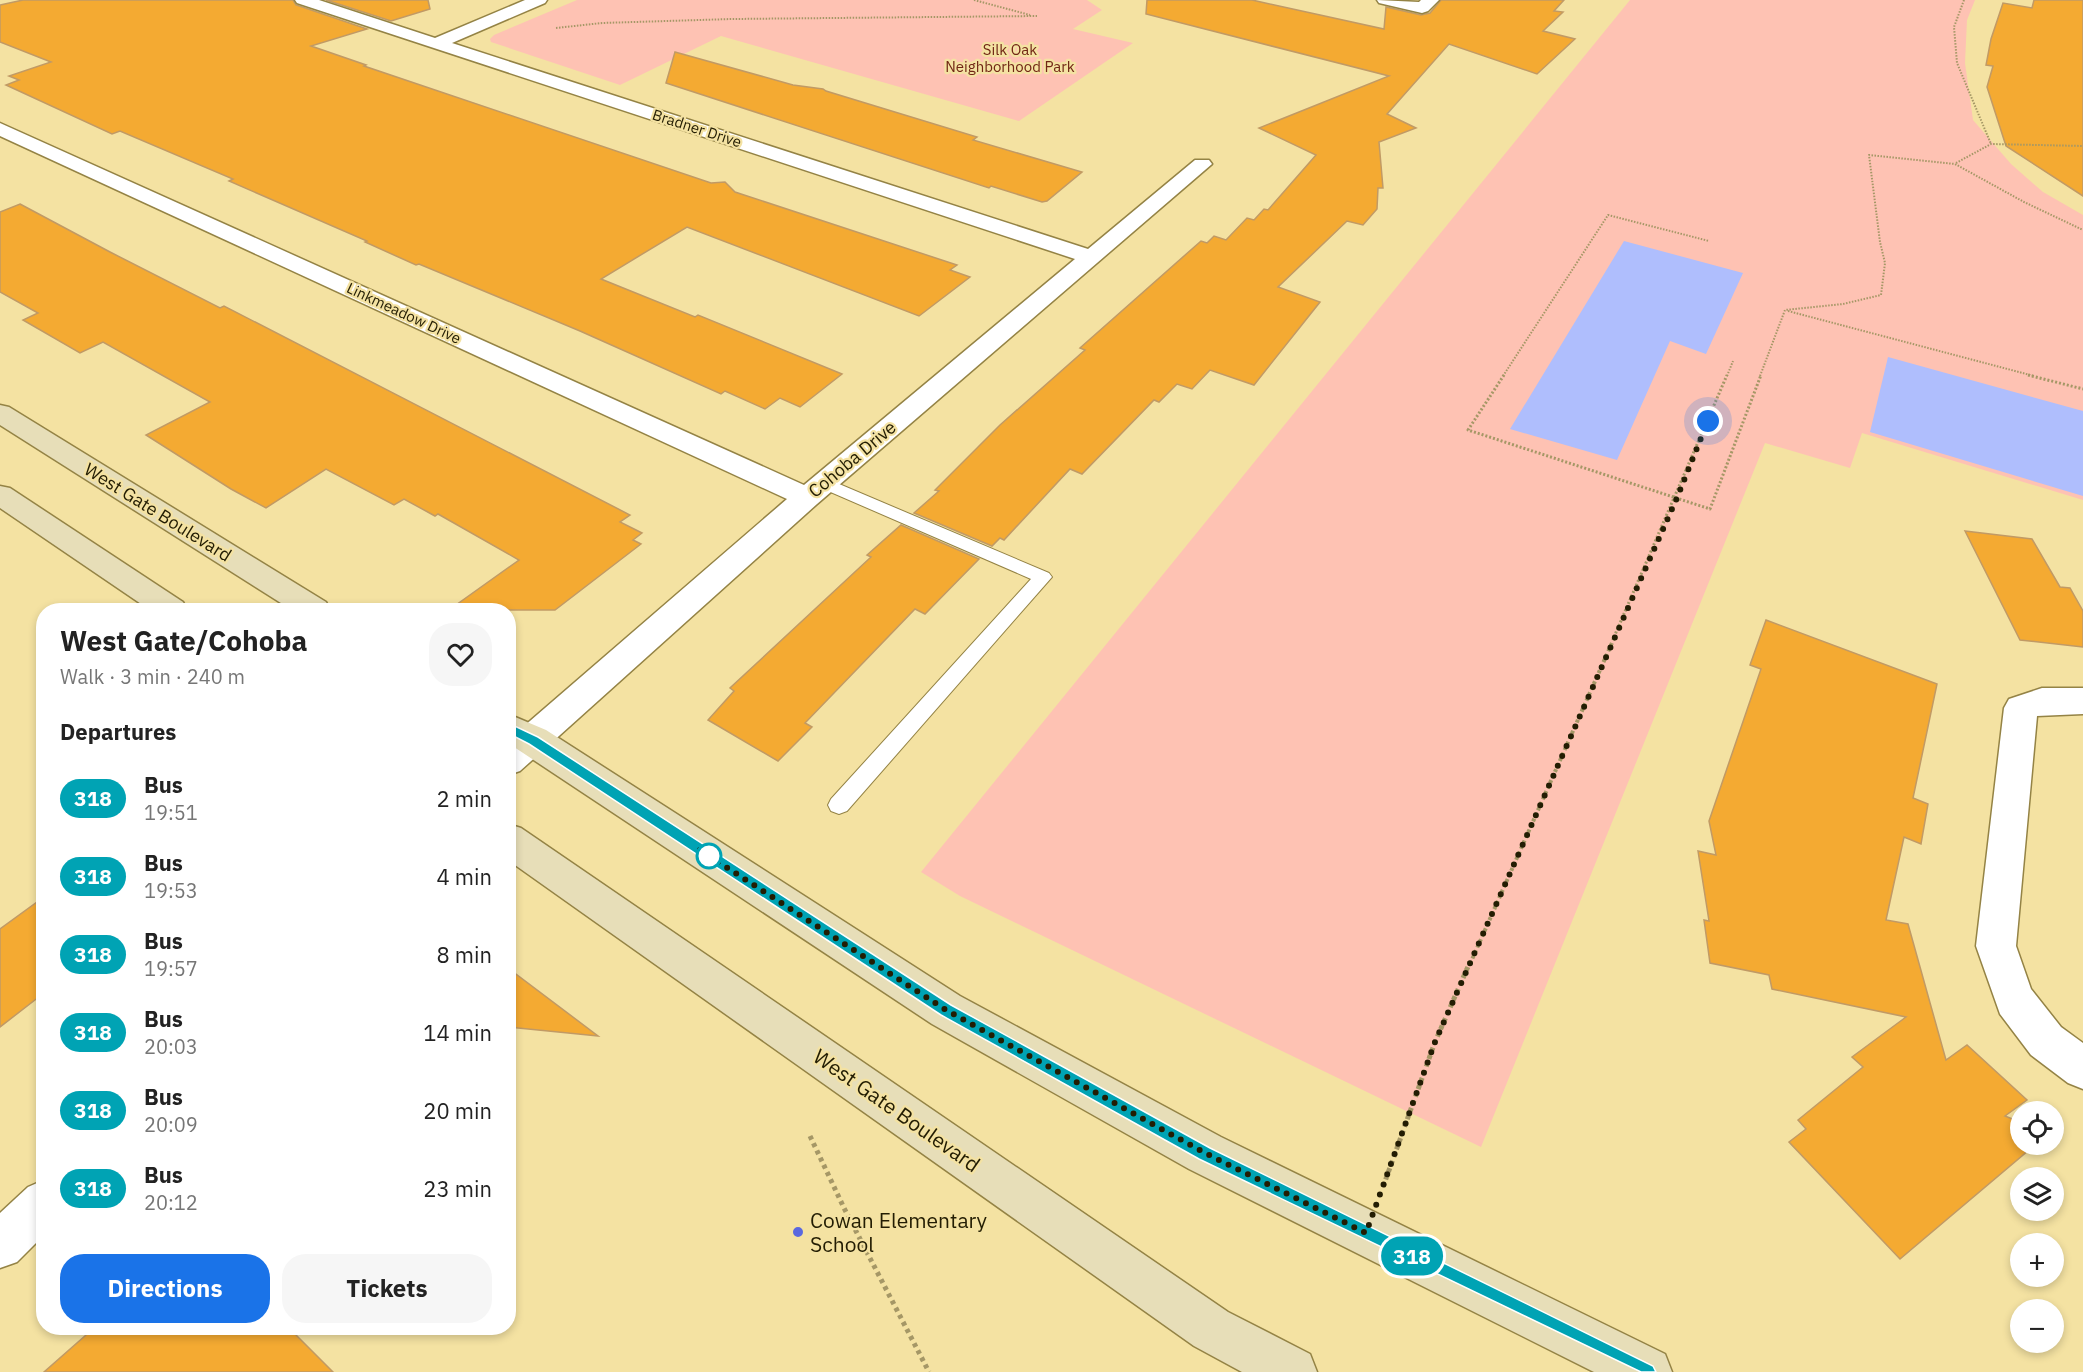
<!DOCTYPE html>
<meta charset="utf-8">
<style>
body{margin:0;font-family:"IBM Plex Sans",sans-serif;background:#f6f6f6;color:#222;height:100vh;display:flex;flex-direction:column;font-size:22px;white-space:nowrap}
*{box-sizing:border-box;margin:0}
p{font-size:20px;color:#767676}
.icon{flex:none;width:33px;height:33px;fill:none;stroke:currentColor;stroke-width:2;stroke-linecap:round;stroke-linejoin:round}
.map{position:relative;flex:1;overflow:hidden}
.panel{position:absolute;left:36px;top:603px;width:480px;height:732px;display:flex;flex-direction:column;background:#fff;border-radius:24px;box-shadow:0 3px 9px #0003}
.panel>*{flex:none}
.badge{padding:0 12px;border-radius:20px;font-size:21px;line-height:39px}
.fabs{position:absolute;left:2010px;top:1101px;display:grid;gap:12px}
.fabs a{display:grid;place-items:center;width:54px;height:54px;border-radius:50%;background:#fff;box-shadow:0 3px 9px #0003;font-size:30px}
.you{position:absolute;width:30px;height:30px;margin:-15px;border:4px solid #fff;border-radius:50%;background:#1a73e8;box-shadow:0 0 0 9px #1a73e833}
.map>.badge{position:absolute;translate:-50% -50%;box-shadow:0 0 0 3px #fff}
h2{padding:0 24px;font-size:22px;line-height:54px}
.round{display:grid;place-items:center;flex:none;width:63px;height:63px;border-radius:24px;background:#f6f6f6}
.overview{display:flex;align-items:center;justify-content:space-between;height:102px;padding:0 24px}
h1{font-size:28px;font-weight:700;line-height:45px}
.cta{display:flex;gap:12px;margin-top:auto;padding:12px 24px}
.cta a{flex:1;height:69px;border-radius:24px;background:#1a73e8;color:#fff;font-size:24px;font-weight:700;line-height:69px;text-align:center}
.cta a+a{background:#f6f6f6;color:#222}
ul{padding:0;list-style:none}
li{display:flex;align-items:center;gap:18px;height:78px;padding:0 24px}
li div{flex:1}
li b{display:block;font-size:22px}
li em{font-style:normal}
li .badge{min-width:66px;font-weight:700;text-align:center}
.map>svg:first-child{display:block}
.green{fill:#fec2b3}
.water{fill:#afbefd}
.building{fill:#f4aa32;stroke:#c19a65;stroke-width:1.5}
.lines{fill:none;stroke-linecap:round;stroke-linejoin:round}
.service-casing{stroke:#948345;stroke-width:2}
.minor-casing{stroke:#948345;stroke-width:3}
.secondary-casing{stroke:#948345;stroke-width:3}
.path-far3{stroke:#a59766;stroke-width:2;stroke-dasharray:1.5 1.5;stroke-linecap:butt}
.path-far2{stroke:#a59766;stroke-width:3;stroke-dasharray:2 2;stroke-linecap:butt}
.path-far1{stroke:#a59766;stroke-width:4;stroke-dasharray:3 3;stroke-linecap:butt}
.path{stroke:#a59766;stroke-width:5;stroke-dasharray:4 4;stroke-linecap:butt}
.service{fill:#fff;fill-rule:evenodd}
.minor{fill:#fff;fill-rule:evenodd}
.secondary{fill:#e7deb8;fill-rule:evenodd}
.line{fill:#00a3b4;stroke:#fff;stroke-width:1.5}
.walk{stroke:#231d03;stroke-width:6;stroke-dasharray:0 10.8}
.stop-dot{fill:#fff;stroke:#00a3b4;stroke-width:3}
.poi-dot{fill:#5a68df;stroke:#f4e2a2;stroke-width:2}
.labels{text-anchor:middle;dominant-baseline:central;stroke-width:4.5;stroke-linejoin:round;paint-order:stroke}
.far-park-label{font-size:15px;fill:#712615;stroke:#f4e2a2}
.far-street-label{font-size:15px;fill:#231d03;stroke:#f4e2a2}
.street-label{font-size:18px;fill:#231d03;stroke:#f4e2a2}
.near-street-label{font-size:21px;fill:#231d03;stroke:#f4e2a2}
.near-poi-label{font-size:21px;fill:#231d03;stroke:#f4e2a2;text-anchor:start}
</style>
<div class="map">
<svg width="2083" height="1372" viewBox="0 0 2083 1372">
<rect width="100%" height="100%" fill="#f4e2a2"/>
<!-- green -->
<g class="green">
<path d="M577 0H1087L1102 10 1073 29 1133 43 1019 121 721 36 620 85 491 42 490 39 494 35Z"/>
<path d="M1630 0H1975L1967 20 1965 63 1973 120 2011 164 2043 192 2083 215V500L1862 433 1850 468 1765 443 1481 1147 960 896 921 872Z"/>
</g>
<!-- water -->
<g class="water">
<path d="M1624 241 1743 273 1706 354 1670 341 1617 460 1510 429Z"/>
<path d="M1888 357 2083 411V496L1870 432Z"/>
</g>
<!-- building -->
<g class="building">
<path d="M23 0H293L296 5 367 29 311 46 366 65 364 66 711 183 725 182 735 192 957 265 950 270 970 277 919 316 687 227 601 279 695 317 698 315 842 374 800 407 780 398 765 409 725 391 721 394 580 331 419 264 416 265 365 242 367 241 229 181 233 179 120 131 112 134 6 85 19 80 9 76 51 62 0 42V5Z"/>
<path d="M326 0H428L430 9 391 21Z"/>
<path d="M1147 0H1252L1384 29 1386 7 1421 15 1430 13 1441 0H1564L1554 11 1563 12 1543 31 1575 39 1537 74 1449 44 1387 114 1416 128 1379 142 1383 188H1378L1377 209 1363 225 1347 221 1278 287 1320 302 1254 385 1210 370 1192 389 1177 384 1159 402 1154 400 1082 474 1070 469 1004 540 1000 538 992 546 914 513 939 491 935 490 1000 425 1085 350 1080 348 1201 241 1207 243 1214 236 1226 240 1247 218 1254 220 1264 209 1268 210 1316 155 1259 128 1389 76 1146 14Z"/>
<path d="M2034 0H2083V196L2006 146 1987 87 1993 66 1986 65 1991 39 2003 3 2032 8Z"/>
<path d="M675 52 793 85 823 89 826 91 977 137 973 140 1082 172 1047 201 1042 202 991 186 989 188 666 83Z"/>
<path d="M20 204 110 252 220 308 224 306 630 515 620 522 642 533 633 540 641 544 555 610H449L519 560 438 514 435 516 404 499 394 505 326 469 266 508 231 489 146 435 210 402 103 342 80 353 23 320 38 313 0 292V212Z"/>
<path d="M901 525 979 559 925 614 915 609 805 723 812 727 778 761 708 720 734 691 730 688 871 557 867 555Z"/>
<path d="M1965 531 2032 539 2060 587 2070 588 2083 611V647L2020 640Z"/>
<path d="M1766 620 1937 684 1913 798 1928 804 1921 844 1904 837 1886 920 1908 924 1946 1060 1967 1045 2027 1100 2005 1116 2020 1122V1144H2036L1900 1259 1789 1142 1806 1129 1798 1120 1863 1067 1852 1057 1906 1017 1772 989 1769 975 1710 963 1704 920 1709 921 1698 851 1716 855 1709 821 1761 669 1750 665Z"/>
<path d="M44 897V993L0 1027V929Z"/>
<path d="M508 968 598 1036 508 1027Z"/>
<path d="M94 1328H289L333 1372H44Z"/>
</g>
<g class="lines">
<defs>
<path id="service" d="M825 478 1049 573 1052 577 847 811 839 814 831 811 828 805 831 799 1031 579 819 487 817 483 819 479Z"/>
<g id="minor">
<path d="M295 0H319L435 38 525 0H547L545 3 452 43 1088 249 1195 160H1209L1212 164 817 504 520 771 508 775V740L787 499 0 136V123L804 485 1075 259 297 3Z"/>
<path d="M1377 0 1419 2 1421 0H1439L1428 11 1422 13 1379 3Z"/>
<path d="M2042 688H2083V714L2037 716 2016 946 2031 989 2061 1027 2083 1043V1089L2068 1083 2031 1055 2000 1014 1976 946 2004 708 2009 699Z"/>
<path d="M44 1180V1235L17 1262 0 1268V1213L28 1187Z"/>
</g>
<g id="secondary">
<path d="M0 405 9 407 326 602 330 610H292L0 425Z"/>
<path d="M0 486 10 488 183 602 187 610H150L0 508Z"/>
<path d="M508 714 546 730 960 996 1221 1137 1665 1354 1672 1372H1594L1189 1169 932 1024 508 743Z"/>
<path d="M508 824 521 828 1228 1312 1310 1354 1317 1372H1242L1194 1346 508 860Z"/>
</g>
</defs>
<!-- service casing -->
<use href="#service" class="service-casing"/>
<!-- minor casing -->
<use href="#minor" class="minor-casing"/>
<!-- secondary casing -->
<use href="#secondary" class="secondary-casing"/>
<!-- path-far3 -->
<g class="path-far3">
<path d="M974 0 1030 15"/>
<path d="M1964 0 1954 27 1957 63 1991 144"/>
<path d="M556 28 602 23 732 19 1037 16"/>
<path d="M1956 163 1991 144 2083 146"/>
<path d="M1788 311 2034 376"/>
<path d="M1503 376 1608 215 1709 241"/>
<path d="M1727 376 1733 361"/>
<path d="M1760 376 1785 310 1843 304 1881 295 1885 263 1880 242 1869 155 1955 164 2024 202 2083 230"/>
</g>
<!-- path-far2 -->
<g class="path-far2">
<path d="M1504 375 1468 430 1710 509 1761 375"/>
<path d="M2028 375 2083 389"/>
<path d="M1614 637 1727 375"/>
</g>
<!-- path-far1 -->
<path class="path-far1" d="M1470 964 1615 636"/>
<!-- path -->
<g class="path">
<path d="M810 1136 844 1208 929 1372"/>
<path d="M1383 1187 1435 1042 1470 962"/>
</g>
<!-- service -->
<use href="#service" class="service"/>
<!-- minor -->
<use href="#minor" class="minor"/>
<!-- secondary -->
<use href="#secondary" class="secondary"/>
</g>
<!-- line -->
<path class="line" d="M508 723 538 737 951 1005 1210 1148 1653 1366 1656 1372H1641L1199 1159 941 1015 529 744 504 731V724Z"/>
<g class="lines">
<!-- walk -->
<path class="walk" d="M709 856 700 850 946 1010 1205 1153 1366 1233 1435 1042 1676 500 1708 421"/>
</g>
<!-- markers -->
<circle class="stop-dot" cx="709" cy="856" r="12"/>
<circle class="poi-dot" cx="798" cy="1232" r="6"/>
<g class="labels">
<!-- far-park labels -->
<g class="far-park-label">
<text x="1010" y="49">Silk Oak<tspan x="1010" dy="17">Neighborhood Park</tspan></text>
</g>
<!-- far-street labels -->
<g class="far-street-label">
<text transform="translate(697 128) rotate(18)">Bradner Drive</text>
<text transform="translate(404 313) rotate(25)">Linkmeadow Drive</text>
</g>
<!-- street labels -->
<g class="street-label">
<text transform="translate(852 459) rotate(-40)">Cohoba Drive</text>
<text transform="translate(158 512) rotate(32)">West Gate Boulevard</text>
</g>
<!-- near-street labels -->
<g class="near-street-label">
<text transform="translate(897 1110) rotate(35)">West Gate Boulevard</text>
</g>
<!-- near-poi labels -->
<g class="near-poi-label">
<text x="810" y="1220">Cowan Elementary<tspan x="810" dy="24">School</tspan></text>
</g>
</g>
</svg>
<div class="fabs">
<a><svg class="icon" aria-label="locate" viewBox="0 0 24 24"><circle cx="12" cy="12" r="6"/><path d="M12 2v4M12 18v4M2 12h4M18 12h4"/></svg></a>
<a><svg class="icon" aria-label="layers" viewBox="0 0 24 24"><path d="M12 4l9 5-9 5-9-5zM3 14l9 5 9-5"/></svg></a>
<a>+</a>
<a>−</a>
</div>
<div class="you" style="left:1708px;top:421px"></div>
<b class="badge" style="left:1412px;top:1256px;background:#00a3b4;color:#fff">318</b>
<section class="panel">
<div class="overview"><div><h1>West Gate/Cohoba</h1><p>Walk · 3 min · 240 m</p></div><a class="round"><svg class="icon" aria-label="heart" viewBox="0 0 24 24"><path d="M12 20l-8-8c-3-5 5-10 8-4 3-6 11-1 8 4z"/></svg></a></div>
<h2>Departures</h2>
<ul>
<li><span class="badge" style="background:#00a3b4;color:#fff">318</span><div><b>Bus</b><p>19:51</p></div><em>2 min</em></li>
<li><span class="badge" style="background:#00a3b4;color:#fff">318</span><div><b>Bus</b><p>19:53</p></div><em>4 min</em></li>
<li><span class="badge" style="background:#00a3b4;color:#fff">318</span><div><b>Bus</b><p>19:57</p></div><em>8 min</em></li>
<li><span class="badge" style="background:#00a3b4;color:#fff">318</span><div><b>Bus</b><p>20:03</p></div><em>14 min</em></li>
<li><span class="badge" style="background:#00a3b4;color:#fff">318</span><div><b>Bus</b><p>20:09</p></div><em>20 min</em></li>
<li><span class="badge" style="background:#00a3b4;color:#fff">318</span><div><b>Bus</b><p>20:12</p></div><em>23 min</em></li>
</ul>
<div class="cta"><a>Directions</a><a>Tickets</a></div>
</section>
</div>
